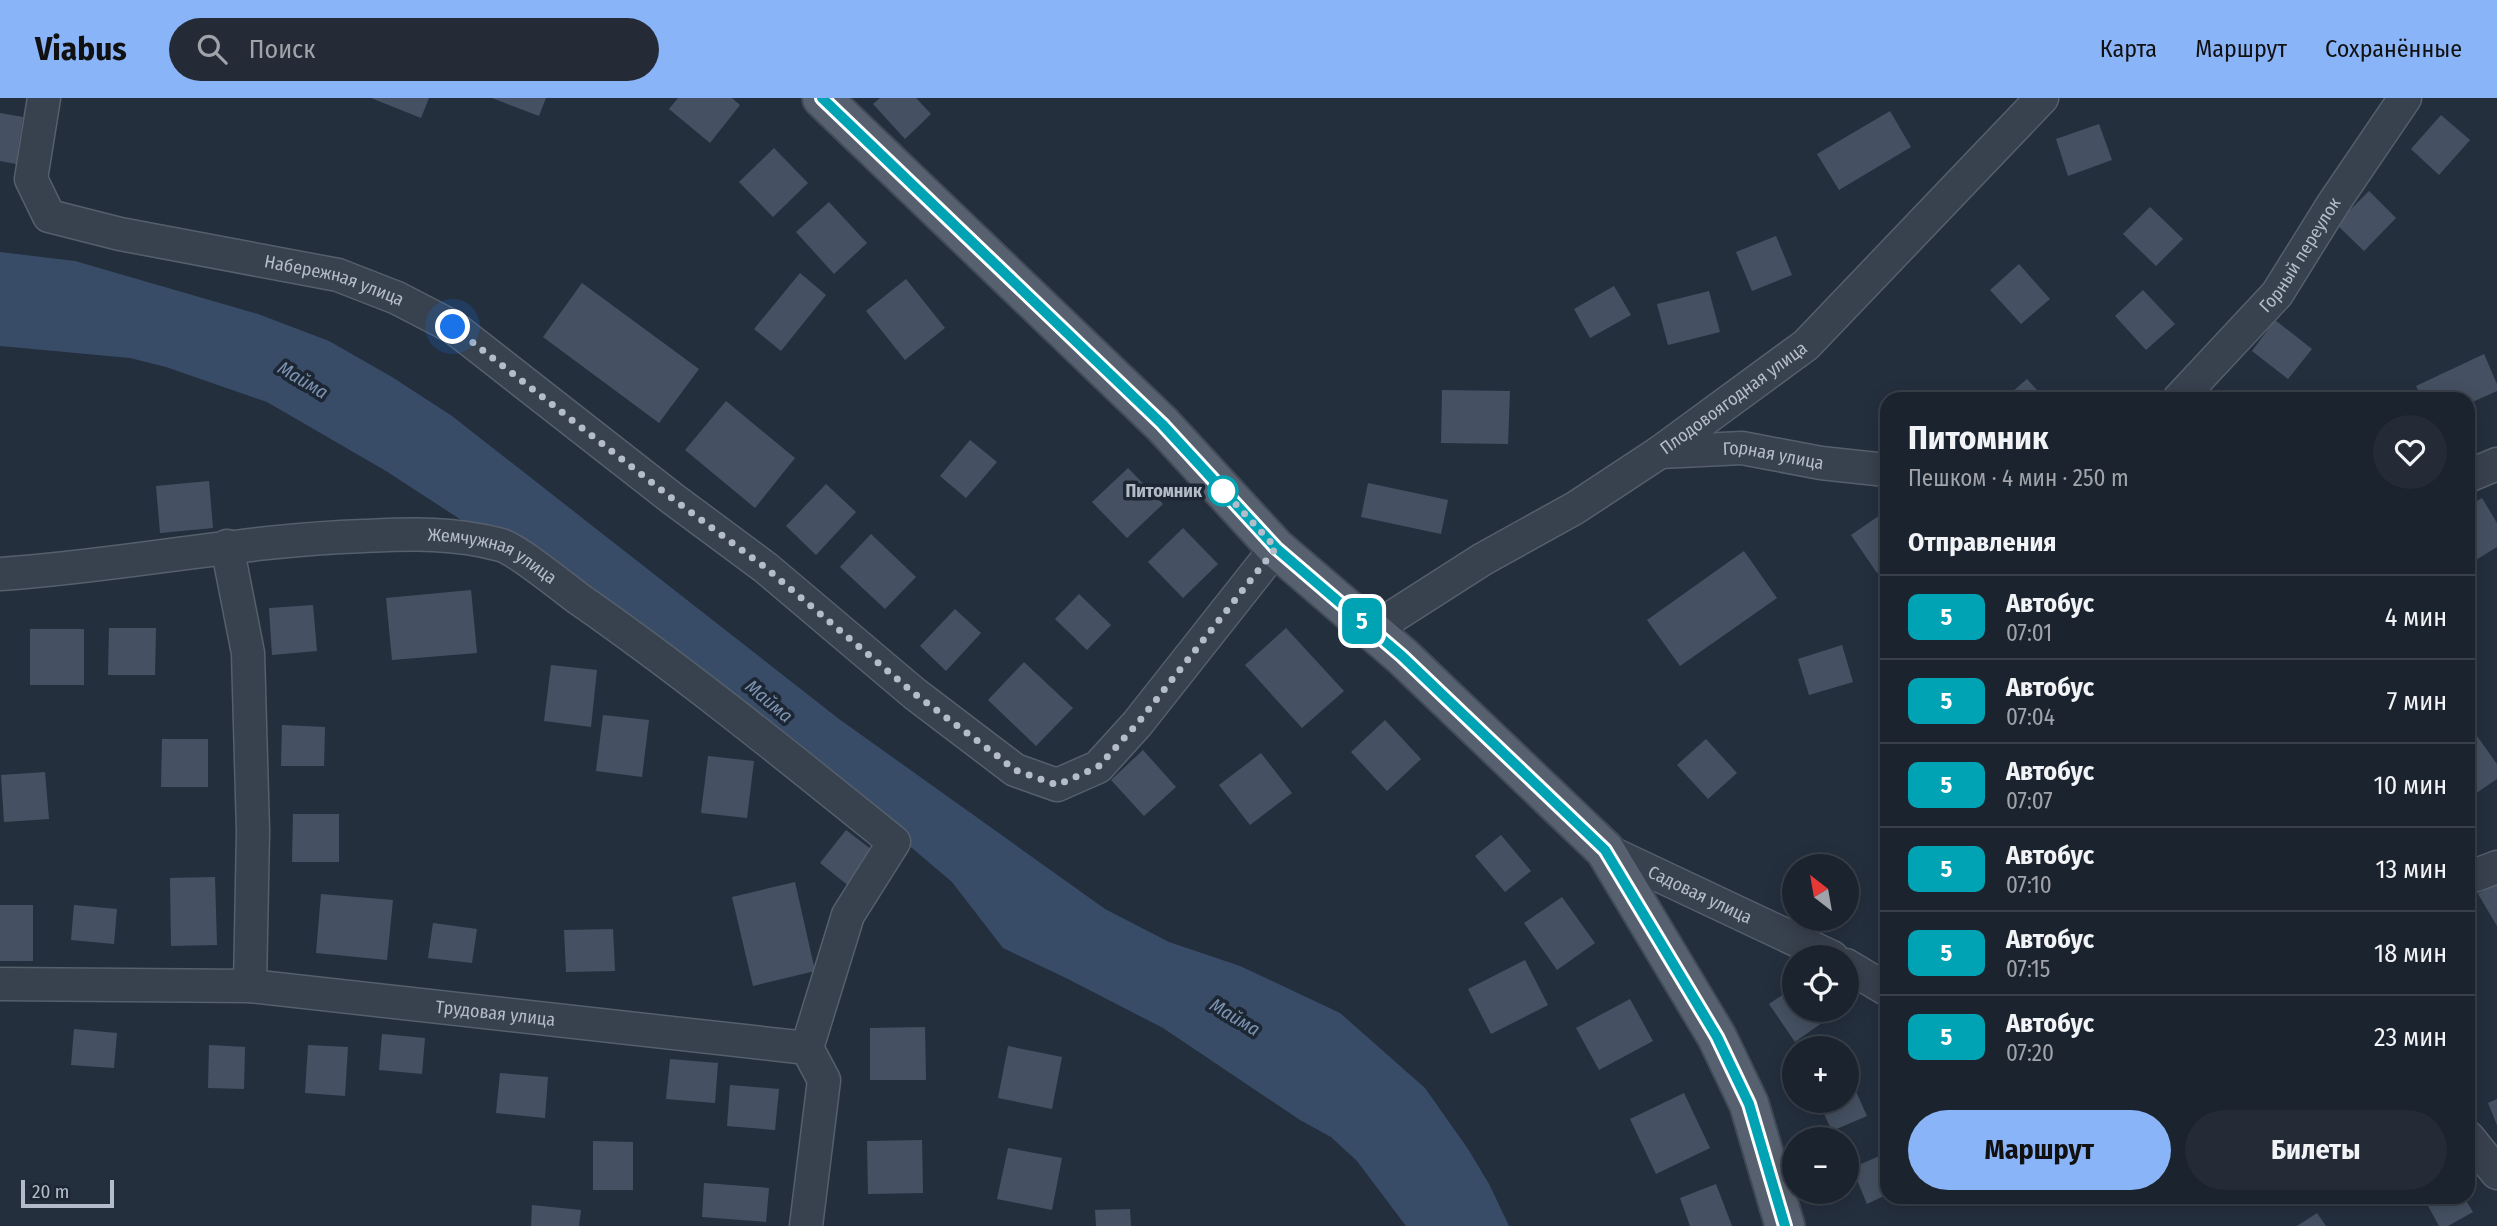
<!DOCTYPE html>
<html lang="ru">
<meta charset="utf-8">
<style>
body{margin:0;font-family:"Fira Sans Condensed",sans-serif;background:#242b36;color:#f1f3f6;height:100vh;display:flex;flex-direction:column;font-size:26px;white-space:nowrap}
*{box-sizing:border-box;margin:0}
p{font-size:23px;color:#a0a4aa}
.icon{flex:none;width:38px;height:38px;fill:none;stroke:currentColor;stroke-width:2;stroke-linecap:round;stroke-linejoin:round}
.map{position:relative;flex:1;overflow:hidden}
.drawer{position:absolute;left:1880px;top:294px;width:595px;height:812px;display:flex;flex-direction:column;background:#1b232e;border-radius:21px;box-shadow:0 4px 18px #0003,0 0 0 2px #39404a}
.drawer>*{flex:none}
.badge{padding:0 14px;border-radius:10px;font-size:24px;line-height:46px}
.needle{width:46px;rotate:329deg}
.buttons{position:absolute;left:1782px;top:756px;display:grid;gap:14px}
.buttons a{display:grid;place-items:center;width:77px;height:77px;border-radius:50%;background:#1b232e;box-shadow:0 4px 18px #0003,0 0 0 2px #39404a;font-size:35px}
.scale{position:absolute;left:21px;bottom:18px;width:93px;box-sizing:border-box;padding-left:7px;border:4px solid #b4bcc9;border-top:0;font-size:19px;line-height:24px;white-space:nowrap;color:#b4bcc9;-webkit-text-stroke:5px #1d2633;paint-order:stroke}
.you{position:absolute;width:35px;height:35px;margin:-18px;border:5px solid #fff;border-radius:50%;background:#1a73e8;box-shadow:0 0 0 10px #1a73e833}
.map>.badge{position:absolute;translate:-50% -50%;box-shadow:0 0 0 4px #fff}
h2{padding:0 28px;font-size:26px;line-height:63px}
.round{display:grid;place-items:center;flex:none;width:74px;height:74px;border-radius:37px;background:#242b36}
.overview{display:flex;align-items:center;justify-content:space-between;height:119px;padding:0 28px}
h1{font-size:33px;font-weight:700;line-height:52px}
.primary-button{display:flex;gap:14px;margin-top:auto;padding:14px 28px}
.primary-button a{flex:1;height:80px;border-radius:42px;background:#8ab4f8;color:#111;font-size:28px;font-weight:700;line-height:80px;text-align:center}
.primary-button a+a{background:#242b36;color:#f1f3f6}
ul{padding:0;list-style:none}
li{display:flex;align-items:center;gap:21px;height:84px;padding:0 28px;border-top:2px solid #39404a}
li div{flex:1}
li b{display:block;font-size:26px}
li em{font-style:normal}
li .badge{min-width:77px;font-weight:700;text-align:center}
header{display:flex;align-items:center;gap:42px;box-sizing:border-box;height:98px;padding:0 35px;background:#8ab4f8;color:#111}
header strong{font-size:33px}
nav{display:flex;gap:38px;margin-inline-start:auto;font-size:24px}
.search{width:490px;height:63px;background:#242b36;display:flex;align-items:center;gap:18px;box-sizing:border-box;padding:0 24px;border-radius:38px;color:#a0a4aa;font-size:26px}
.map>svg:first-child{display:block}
.water{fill:#394c67}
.building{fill:#455162}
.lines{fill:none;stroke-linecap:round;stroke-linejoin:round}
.minor-casing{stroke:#565f6c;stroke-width:35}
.major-casing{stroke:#414a57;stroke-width:42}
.minor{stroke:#38414e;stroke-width:32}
.major{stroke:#56606e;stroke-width:38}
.line-casing{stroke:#fff;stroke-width:16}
.line{stroke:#00a3b4;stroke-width:10}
.walk{stroke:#b4bcc9;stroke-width:7;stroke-dasharray:0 12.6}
.stop-dot{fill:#fff;stroke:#00a3b4;stroke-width:3.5}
.labels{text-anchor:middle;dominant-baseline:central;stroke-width:7;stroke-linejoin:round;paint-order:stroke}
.street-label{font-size:18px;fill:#b4bcc9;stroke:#1d2633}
.stop-label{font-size:18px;font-weight:bold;fill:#b4bcc9;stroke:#1d2633;text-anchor:end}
.water-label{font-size:19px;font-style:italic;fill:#7c92b1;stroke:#1d2633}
</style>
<header>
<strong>Viabus</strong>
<div class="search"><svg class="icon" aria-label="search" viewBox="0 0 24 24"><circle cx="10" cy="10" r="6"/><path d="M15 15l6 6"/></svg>Поиск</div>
<nav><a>Карта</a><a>Маршрут</a><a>Сохранённые</a></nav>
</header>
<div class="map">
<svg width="2497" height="1128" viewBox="0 0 2497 1128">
<rect width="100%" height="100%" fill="#242f3e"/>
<!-- water -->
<path class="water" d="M0 154 75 163 258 216 329 243 392 279 452 318 839 621 1105 811 1169 844 1240 868 1340 915 1425 990 1468 1051 1489 1086 1509 1128H1406L1357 1063 1331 1039 1300 1022 1163 930 1066 880 1003 850 952 784 735 600 386 373 267 304 166 269 130 260 0 248Z"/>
<!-- building -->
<g class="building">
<path d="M371 0H429L421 20Z"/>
<path d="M492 0H546L539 18Z"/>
<path d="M678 0H732L740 7 710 45 669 11Z"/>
<path d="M880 0H916L931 16 905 41 873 6Z"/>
<path d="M1890 13 1911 49 1839 92 1817 56Z"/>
<path d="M0 15 23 19 16 66 0 63Z"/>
<path d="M2441 17 2470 42 2439 77 2411 51Z"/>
<path d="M2099 26 2112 62 2068 78 2056 41Z"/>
<path d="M774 50 808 85 773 119 739 84Z"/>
<path d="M2369 93 2396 120 2364 153 2336 126Z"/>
<path d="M829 104 867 145 834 176 796 134Z"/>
<path d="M2150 109 2183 141 2156 168 2123 136Z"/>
<path d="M1776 138 1792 177 1752 193 1736 154Z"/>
<path d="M2019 166 2050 201 2021 226 1990 192Z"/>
<path d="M800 175 826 197 781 253 754 231Z"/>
<path d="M906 181 945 230 905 262 866 213Z"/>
<path d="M582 185 699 271 659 325 543 239Z"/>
<path d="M1614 188 1631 217 1590 240 1574 211Z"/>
<path d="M2143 192 2175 226 2146 252 2115 218Z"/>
<path d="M1709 193 1720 234 1668 247 1657 206Z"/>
<path d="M2275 222 2312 251 2288 281 2252 253Z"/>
<path d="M2484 256 2497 286V293L2468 306V301H2422L2416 288Z"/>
<path d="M2027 281 2045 301H2004Z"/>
<path d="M1442 292 1510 293 1508 346 1441 345Z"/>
<path d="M726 303 795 360 755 410 685 352Z"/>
<path d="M970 342 997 364 966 400 940 378Z"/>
<path d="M1128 370 1163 406 1127 440 1092 404Z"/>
<path d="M209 383 213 430 160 435 156 388Z"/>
<path d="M1368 385 1448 402 1441 436 1361 419Z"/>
<path d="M826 386 856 414 816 457 786 428Z"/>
<path d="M2482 400 2497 425V449L2471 465 2468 458V408Z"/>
<path d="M1883 415 1886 421V469L1877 475 1851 437Z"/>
<path d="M1183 430 1218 466 1183 500 1148 464Z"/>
<path d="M871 436 916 479 885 511 840 469Z"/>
<path d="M1744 453 1777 500 1680 568 1647 522Z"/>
<path d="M471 492 477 555 392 562 386 500Z"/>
<path d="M1079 496 1111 527 1087 552 1055 521Z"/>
<path d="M313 507 317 553 272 557 269 510Z"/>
<path d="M955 511 981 535 946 573 920 548Z"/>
<path d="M109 530H156L155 577H108Z"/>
<path d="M1286 530 1344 593 1302 630 1245 567Z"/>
<rect x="30" y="531" width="54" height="56"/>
<path d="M1842 547 1853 584 1809 597 1798 561Z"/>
<path d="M1024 564 1073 610 1036 648 988 602Z"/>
<path d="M551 567 597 572 591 629 544 623Z"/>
<path d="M603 617 649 622 642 679 596 673Z"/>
<path d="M1385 622 1421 661 1387 693 1351 654Z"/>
<path d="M282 627 325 629 324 668H281Z"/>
<path d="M2477 638 2497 666V681L2472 698 2468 691V645Z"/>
<path d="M162 641H208V689H161Z"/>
<path d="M1706 641 1737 675 1708 701 1677 667Z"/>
<path d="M1143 652 1176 689 1144 718 1111 682Z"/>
<path d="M1261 655 1292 695 1250 727 1219 687Z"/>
<path d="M708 658 754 663 747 720 701 715Z"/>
<path d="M45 674 49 721 4 724 1 677Z"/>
<path d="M293 716H339V764H292Z"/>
<path d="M846 732 876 755 850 789 820 765Z"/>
<path d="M1501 737 1531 773 1505 794 1475 758Z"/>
<path d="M215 779 217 847 171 848 170 780Z"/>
<path d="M795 784 815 873 753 888 732 799Z"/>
<path d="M2497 784V828L2478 796Z"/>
<path d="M321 796 393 802 387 862 316 855Z"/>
<path d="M1562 799 1595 845 1557 872 1524 825Z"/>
<rect x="0" y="807" width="33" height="56"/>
<path d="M74 807 117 811 114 846 71 842Z"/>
<path d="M433 825 477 831 472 865 428 860Z"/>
<path d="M613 831 615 873 566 874 564 832Z"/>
<path d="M1525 862 1548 907 1491 936 1468 891Z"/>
<path d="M1794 889V912H1819L1826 922 1795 944 1769 906Z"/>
<path d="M1630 901 1653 943 1599 972 1576 930Z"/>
<path d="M925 929 926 982H870V930Z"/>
<path d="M74 931 117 935 114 970 71 967Z"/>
<path d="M382 936 425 940 422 976 379 972Z"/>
<path d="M209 947 245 949 244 991 208 990Z"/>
<path d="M308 947 348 949 345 998 305 995Z"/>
<path d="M1008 948 1062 959 1052 1011 998 1000Z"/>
<path d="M670 961 718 965 715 1005 666 1001Z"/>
<path d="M500 975 548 979 545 1020 496 1015Z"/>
<path d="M1846 976H1848L1867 1018 1832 1033 1818 1003H1846Z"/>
<path d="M730 987 779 991 775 1032 727 1028Z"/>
<path d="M1684 995 1710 1050 1656 1076 1630 1021Z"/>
<path d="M2497 1001V1027L2488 1005Z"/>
<path d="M922 1042 923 1095 868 1096 867 1043Z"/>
<path d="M593 1043 633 1044V1092H593Z"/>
<path d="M1008 1050 1062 1060 1052 1112 997 1101Z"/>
<path d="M1886 1055V1097L1867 1106 1852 1070Z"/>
<path d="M704 1085 769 1090 766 1124 702 1119Z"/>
<path d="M1716 1086 1732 1128H1690L1680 1100Z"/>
<path d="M2438 1099H2464L2473 1114 2448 1128H2439L2427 1106Z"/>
<path d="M532 1107 581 1112 579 1128H531Z"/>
<path d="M1130 1111 1131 1128H1096L1095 1112Z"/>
<path d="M2317 1115 2326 1128H2297Z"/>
</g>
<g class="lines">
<defs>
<g id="minor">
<path id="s1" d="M44 0 31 81 49 118 120 136 338 177 397 200 453 229 673 401 766 470 915 596 1015 672 1057 687 1098 669 1137 626 1276 450"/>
<path id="s2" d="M2179 301 2277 196 2333 106 2405 0"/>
<path id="s3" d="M1660 354 1742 350 1821 365 1886 372"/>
<path d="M2468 378 2497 366"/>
<path d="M227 448 248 555 253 733 250 888"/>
<path id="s4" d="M0 476C122 468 242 442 364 438 412 436 453 434 501 447 516 451 563 489 579 501 688 577 791 661 894 744L848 817 807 950"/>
<path id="s5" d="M1372 532 1483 461 1575 410 1660 354 1806 247 2042 0"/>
<path id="s6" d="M1605 752 1832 859"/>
<path d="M2468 780 2497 769"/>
<path d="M1846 867 1886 891"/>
<path id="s7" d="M0 886 250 888 807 950 824 982 806 1128"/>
<path d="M2468 1039 2497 1075"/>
</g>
<path id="major" d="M822 0 1162 326 1276 450 1402 558 1605 752 1717 939 1749 1006 1785 1128"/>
</defs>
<!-- minor casing -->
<use href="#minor" class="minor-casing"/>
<!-- major casing -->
<use href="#major" class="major-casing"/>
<!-- minor -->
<use href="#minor" class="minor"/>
<!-- major -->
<use href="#major" class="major"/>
</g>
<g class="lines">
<defs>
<path id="line" d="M822 0 1162 326 1276 450 1402 558 1605 752 1717 939 1749 1006 1785 1128"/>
</defs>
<!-- line casing -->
<use href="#line" class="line-casing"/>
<!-- line -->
<use href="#line" class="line"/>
<!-- walk -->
<path class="walk" d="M453 229 673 401 766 470 915 596 995 656 1015 672 1057 687 1098 669 1137 626 1276 450 1219 388 1223 393"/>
</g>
<!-- markers -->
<circle class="stop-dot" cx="1223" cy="393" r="14"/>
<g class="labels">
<!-- street labels -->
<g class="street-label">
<text stroke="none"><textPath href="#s2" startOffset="189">Горный переулок</textPath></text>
<text stroke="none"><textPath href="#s1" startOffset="416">Набережная улица</textPath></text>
<text stroke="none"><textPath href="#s5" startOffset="430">Плодовоягодная улица</textPath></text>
<text stroke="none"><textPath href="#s3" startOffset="114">Горная улица</textPath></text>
<text stroke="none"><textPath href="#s4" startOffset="499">Жемчужная улица</textPath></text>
<text stroke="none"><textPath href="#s6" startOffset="105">Садовая улица</textPath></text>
<text stroke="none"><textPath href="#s7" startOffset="497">Трудовая улица</textPath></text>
</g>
<!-- stop labels -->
<g class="stop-label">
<text x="1202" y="393">Питомник</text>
</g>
<!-- water labels -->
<g class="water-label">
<text transform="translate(303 282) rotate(31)">Майма</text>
<text transform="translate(769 603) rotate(40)">Майма</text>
<text transform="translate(1235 919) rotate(31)">Майма</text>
</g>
</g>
</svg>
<div class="buttons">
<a><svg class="needle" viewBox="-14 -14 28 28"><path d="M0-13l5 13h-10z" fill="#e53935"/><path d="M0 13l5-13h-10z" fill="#a0a4aa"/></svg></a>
<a><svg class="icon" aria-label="locate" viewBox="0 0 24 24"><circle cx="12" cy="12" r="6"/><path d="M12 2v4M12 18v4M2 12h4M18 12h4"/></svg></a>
<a>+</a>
<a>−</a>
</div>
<div class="scale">20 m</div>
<div class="you" style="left:453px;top:229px"></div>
<b class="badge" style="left:1362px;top:523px;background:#00a3b4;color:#fff">5</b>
<section class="drawer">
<div class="overview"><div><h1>Питомник</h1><p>Пешком · 4 мин · 250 m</p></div><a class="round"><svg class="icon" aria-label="heart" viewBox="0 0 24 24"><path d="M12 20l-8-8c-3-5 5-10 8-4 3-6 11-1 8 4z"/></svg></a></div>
<h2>Отправления</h2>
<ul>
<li><span class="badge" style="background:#00a3b4;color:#fff">5</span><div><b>Автобус</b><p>07:01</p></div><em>4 мин</em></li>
<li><span class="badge" style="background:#00a3b4;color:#fff">5</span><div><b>Автобус</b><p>07:04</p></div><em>7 мин</em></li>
<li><span class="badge" style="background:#00a3b4;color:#fff">5</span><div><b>Автобус</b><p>07:07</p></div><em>10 мин</em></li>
<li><span class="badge" style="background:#00a3b4;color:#fff">5</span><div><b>Автобус</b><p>07:10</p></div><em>13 мин</em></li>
<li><span class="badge" style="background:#00a3b4;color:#fff">5</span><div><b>Автобус</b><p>07:15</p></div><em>18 мин</em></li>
<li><span class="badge" style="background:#00a3b4;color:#fff">5</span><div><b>Автобус</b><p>07:20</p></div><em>23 мин</em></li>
</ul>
<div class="primary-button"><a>Маршрут</a><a>Билеты</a></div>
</section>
</div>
